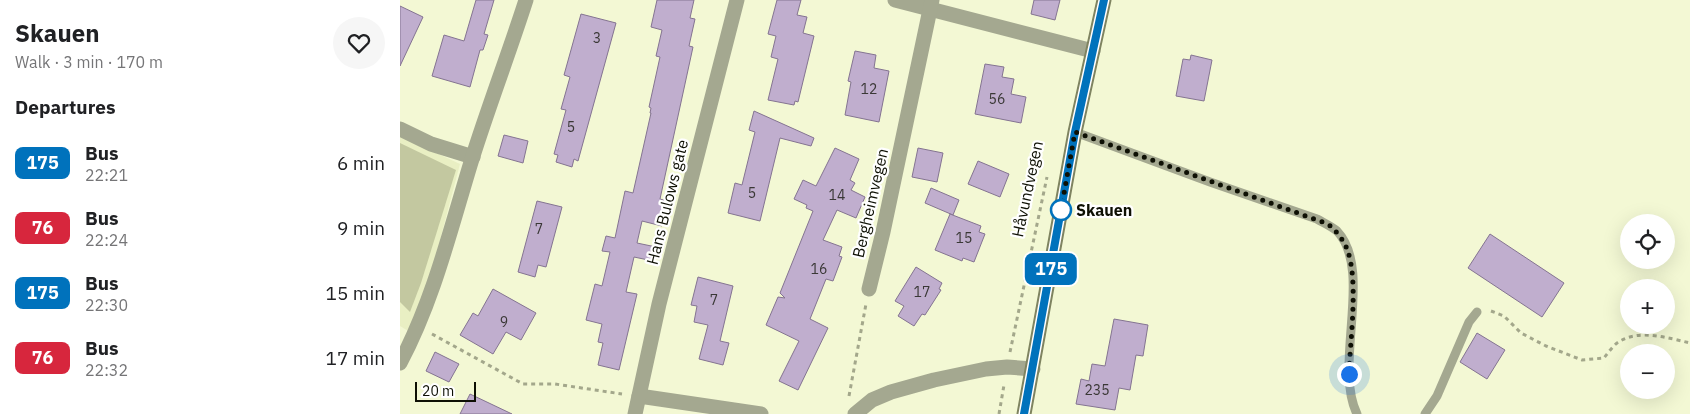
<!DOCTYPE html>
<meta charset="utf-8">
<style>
body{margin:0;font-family:"IBM Plex Sans",sans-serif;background:#f6f6f6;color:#202124;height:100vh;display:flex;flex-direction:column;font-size:19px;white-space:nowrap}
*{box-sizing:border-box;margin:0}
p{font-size:16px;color:#757577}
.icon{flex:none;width:28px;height:28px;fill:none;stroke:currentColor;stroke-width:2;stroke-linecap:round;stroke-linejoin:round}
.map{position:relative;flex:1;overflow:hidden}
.drawer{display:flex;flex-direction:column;background:#fff;width:400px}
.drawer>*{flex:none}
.badge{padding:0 10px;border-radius:8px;font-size:18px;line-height:32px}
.tools{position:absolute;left:1220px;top:214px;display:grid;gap:10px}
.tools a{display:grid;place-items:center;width:55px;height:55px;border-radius:50%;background:#fff;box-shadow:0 5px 20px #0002;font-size:25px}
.scale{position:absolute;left:15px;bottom:12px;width:61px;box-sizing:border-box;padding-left:5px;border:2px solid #0e1004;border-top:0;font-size:14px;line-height:18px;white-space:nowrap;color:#0e1004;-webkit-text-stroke:4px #fff;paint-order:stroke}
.you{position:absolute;width:25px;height:25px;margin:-12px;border:4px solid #fff;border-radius:50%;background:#1a73e8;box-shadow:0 0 0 8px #1a73e833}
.map>.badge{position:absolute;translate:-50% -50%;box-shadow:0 0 0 2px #fff}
h2{padding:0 15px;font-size:19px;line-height:45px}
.round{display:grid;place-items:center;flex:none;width:52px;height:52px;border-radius:26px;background:#f6f6f6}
.headline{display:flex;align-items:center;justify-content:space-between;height:85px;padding:0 15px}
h1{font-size:24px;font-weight:700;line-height:38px}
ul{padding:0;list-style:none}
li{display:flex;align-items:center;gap:15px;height:65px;padding:0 15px}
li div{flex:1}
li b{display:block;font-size:19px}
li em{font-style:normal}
li .badge{min-width:55px;font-weight:700;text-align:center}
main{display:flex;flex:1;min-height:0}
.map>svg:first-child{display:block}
.built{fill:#e9efc3}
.green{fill:#c3c8a0}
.building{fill:#c0aece;stroke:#847491}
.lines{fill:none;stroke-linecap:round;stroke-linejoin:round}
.path{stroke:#a3a78b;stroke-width:3;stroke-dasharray:4 4;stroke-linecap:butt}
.lane{stroke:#a4a890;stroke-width:9}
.street{stroke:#a4a890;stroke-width:15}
.secondary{stroke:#7e8360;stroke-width:15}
.line-casing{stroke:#fff;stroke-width:11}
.line{stroke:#0072bc;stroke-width:8}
.walk{stroke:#0e1004;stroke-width:5;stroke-dasharray:0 9}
.stop-dot{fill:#fff;stroke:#0072bc;stroke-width:2.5}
.labels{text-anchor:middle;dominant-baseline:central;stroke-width:4.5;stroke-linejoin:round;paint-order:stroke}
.number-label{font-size:14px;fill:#3a3836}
.street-label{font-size:16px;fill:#0e1004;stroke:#fff}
.stop-label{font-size:16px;font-weight:bold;fill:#0e1004;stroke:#fff;text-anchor:start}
</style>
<main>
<section class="drawer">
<div class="headline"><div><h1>Skauen</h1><p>Walk · 3 min · 170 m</p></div><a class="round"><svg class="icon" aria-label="heart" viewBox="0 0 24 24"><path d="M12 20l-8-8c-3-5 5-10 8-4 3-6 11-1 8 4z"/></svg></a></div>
<h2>Departures</h2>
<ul>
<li><span class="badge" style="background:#0072bc;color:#fff">175</span><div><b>Bus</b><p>22:21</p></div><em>6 min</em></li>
<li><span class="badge" style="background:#d7263d;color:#fff">76</span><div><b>Bus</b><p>22:24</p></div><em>9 min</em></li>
<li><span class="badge" style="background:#0072bc;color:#fff">175</span><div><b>Bus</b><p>22:30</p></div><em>15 min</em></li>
<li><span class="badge" style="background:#d7263d;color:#fff">76</span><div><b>Bus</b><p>22:32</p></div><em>17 min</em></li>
</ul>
</section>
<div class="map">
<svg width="1290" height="414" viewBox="0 0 1290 414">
<rect width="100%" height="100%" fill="#f3f8d4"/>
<!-- built -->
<path class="built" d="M0 136 60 164 15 335 0 326Z"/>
<!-- green -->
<path class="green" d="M0 143 56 170 21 283 10 312 0 302Z"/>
<!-- building -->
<g class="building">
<path d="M76 0H94L84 34 88 35 83 50H80L70 87 32 76 44 35 64 41Z"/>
<path d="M257 0H294L290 18 295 19 289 46 293 47 260 199 267 201 262 226 242 221 237 243 256 247 253 261 234 257 226 292 237 294 219 370 198 365 203 343 198 342 202 324 186 320 195 284 202 286 210 252 202 251 206 236 215 238 225 191 233 193 251 113H250L251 108 249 107 260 57 256 56 262 30 251 27Z"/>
<path d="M377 0H401L397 15 407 17 403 33 414 36 398 102 395 101 394 105 368 100 378 59 371 57 376 36 368 34Z"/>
<path d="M634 0H660L655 20 631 14Z"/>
<path d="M0 6 23 17 0 66Z"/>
<path d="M181 14 216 23 178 161 174 159 172 167 156 162 158 155 154 154 166 110 161 109 170 77 164 75Z"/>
<path d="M455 51 476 55 474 68 489 71 479 122 445 115 451 82 448 81Z"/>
<path d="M791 55 812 60 804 101 776 96 783 59 790 60Z"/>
<path d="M585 64 604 67 602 77 614 79 611 94 626 97 621 123 575 114Z"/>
<path d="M354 111 414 138 411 146 380 138 360 221 328 213 335 183 342 185 355 132 349 130Z"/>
<path d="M104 135 128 141 123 163 98 156Z"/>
<path d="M435 148 459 159 450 180 455 183 451 190 465 197 456 218 437 210 423 240 442 247 439 256 442 257 433 281 426 279 410 319 428 328 398 390 379 381 399 341 366 325 378 297 385 298 380 293 413 211 406 208 407 205 394 199 403 180 416 186Z"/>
<path d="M518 148 543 153 537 182 512 177Z"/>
<path d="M578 161 609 174 600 197 568 184Z"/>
<path d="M531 188 559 200 553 215 525 203Z"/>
<path d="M137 201 162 207 146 267 138 265 135 277 118 272Z"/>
<path d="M550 214 581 226 579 232 585 234 574 262 563 258 562 261 535 250Z"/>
<path d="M1090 234 1164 283 1142 317 1068 268Z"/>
<path d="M516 267 542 283 539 289 541 290 525 315 522 314 514 326 498 316 504 306 495 301Z"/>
<path d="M298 277 333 286 320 341 329 343 323 365 299 359 308 325 294 322 297 306 291 305Z"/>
<path d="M93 289 136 313 121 340 106 332 93 354 60 335 73 313 78 316Z"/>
<path d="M714 319 748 325 743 356 736 355 730 390 719 388 715 410 676 404 681 379 689 381 692 364 705 366Z"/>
<path d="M1077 333 1105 350 1087 379 1060 362Z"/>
<path d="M35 352 59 364 49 382 26 371Z"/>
<path d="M70 394 112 414H60Z"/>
</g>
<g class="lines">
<!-- path -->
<g class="path">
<path d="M1091 311 1104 316 1121 333 1146 346 1182 360 1204 358C1208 353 1212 347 1217 343 1238 328 1268 338 1290 343"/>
<path d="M32 334 123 384H155L222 394"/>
<path d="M610 352 647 177"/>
<path d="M449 396 466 304"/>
<path d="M599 414 604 385"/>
</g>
<!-- lane -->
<g class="lane">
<path d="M675 132 810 182 917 219C924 223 931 226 937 231 974 270 933 365 957 414"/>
<path d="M1025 414 1037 396 1069 322 1077 312"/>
</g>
<!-- street -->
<g class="street">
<path d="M495 0 693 51"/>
<path d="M0 129 31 144 73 157"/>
<path d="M469 289 483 232 532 0"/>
<path d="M0 363C34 299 51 227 72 159 89 105 109 53 126 0"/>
<path d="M239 396 361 414"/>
<path d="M235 414 259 304 337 0"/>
<path d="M455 414 472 400 491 392 534 380 586 369 607 367 633 369"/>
</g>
<!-- secondary -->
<path class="secondary" d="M624 414 675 132 704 0"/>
</g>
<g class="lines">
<defs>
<path id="line" d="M624 414 675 132 704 0"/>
</defs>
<!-- line casing -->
<use href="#line" class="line-casing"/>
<!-- line -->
<use href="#line" class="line"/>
<!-- walk -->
<path class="walk" d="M661 210 675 132 928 224C937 232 943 239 947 249 959 280 950 340 949 374"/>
</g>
<!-- markers -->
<circle class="stop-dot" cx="661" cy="210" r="10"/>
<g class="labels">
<!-- number labels -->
<g class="number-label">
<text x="197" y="38">3</text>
<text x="469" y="89">12</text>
<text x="597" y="99">56</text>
<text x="171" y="127">5</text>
<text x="352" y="193">5</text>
<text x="437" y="195">14</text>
<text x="139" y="229">7</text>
<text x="564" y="238">15</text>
<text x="419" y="269">16</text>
<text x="522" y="292">17</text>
<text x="314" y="300">7</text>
<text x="104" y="322">9</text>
<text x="697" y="390">235</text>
</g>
<!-- street labels -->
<g class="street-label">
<text transform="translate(627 189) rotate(-78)">Håvundvegen</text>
<text transform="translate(267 202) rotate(-76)">Hans Bulows gate</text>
<text transform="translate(470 203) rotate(-77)">Bergheimvegen</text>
</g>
<!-- stop labels -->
<g class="stop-label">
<text x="676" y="210">Skauen</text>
</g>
</g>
</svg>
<div class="tools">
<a><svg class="icon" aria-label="locate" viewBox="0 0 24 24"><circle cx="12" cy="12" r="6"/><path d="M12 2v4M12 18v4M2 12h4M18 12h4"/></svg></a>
<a>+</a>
<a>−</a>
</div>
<div class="scale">20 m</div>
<div class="you" style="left:949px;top:374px"></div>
<b class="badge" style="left:651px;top:269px;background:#0072bc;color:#fff">175</b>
</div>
</main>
